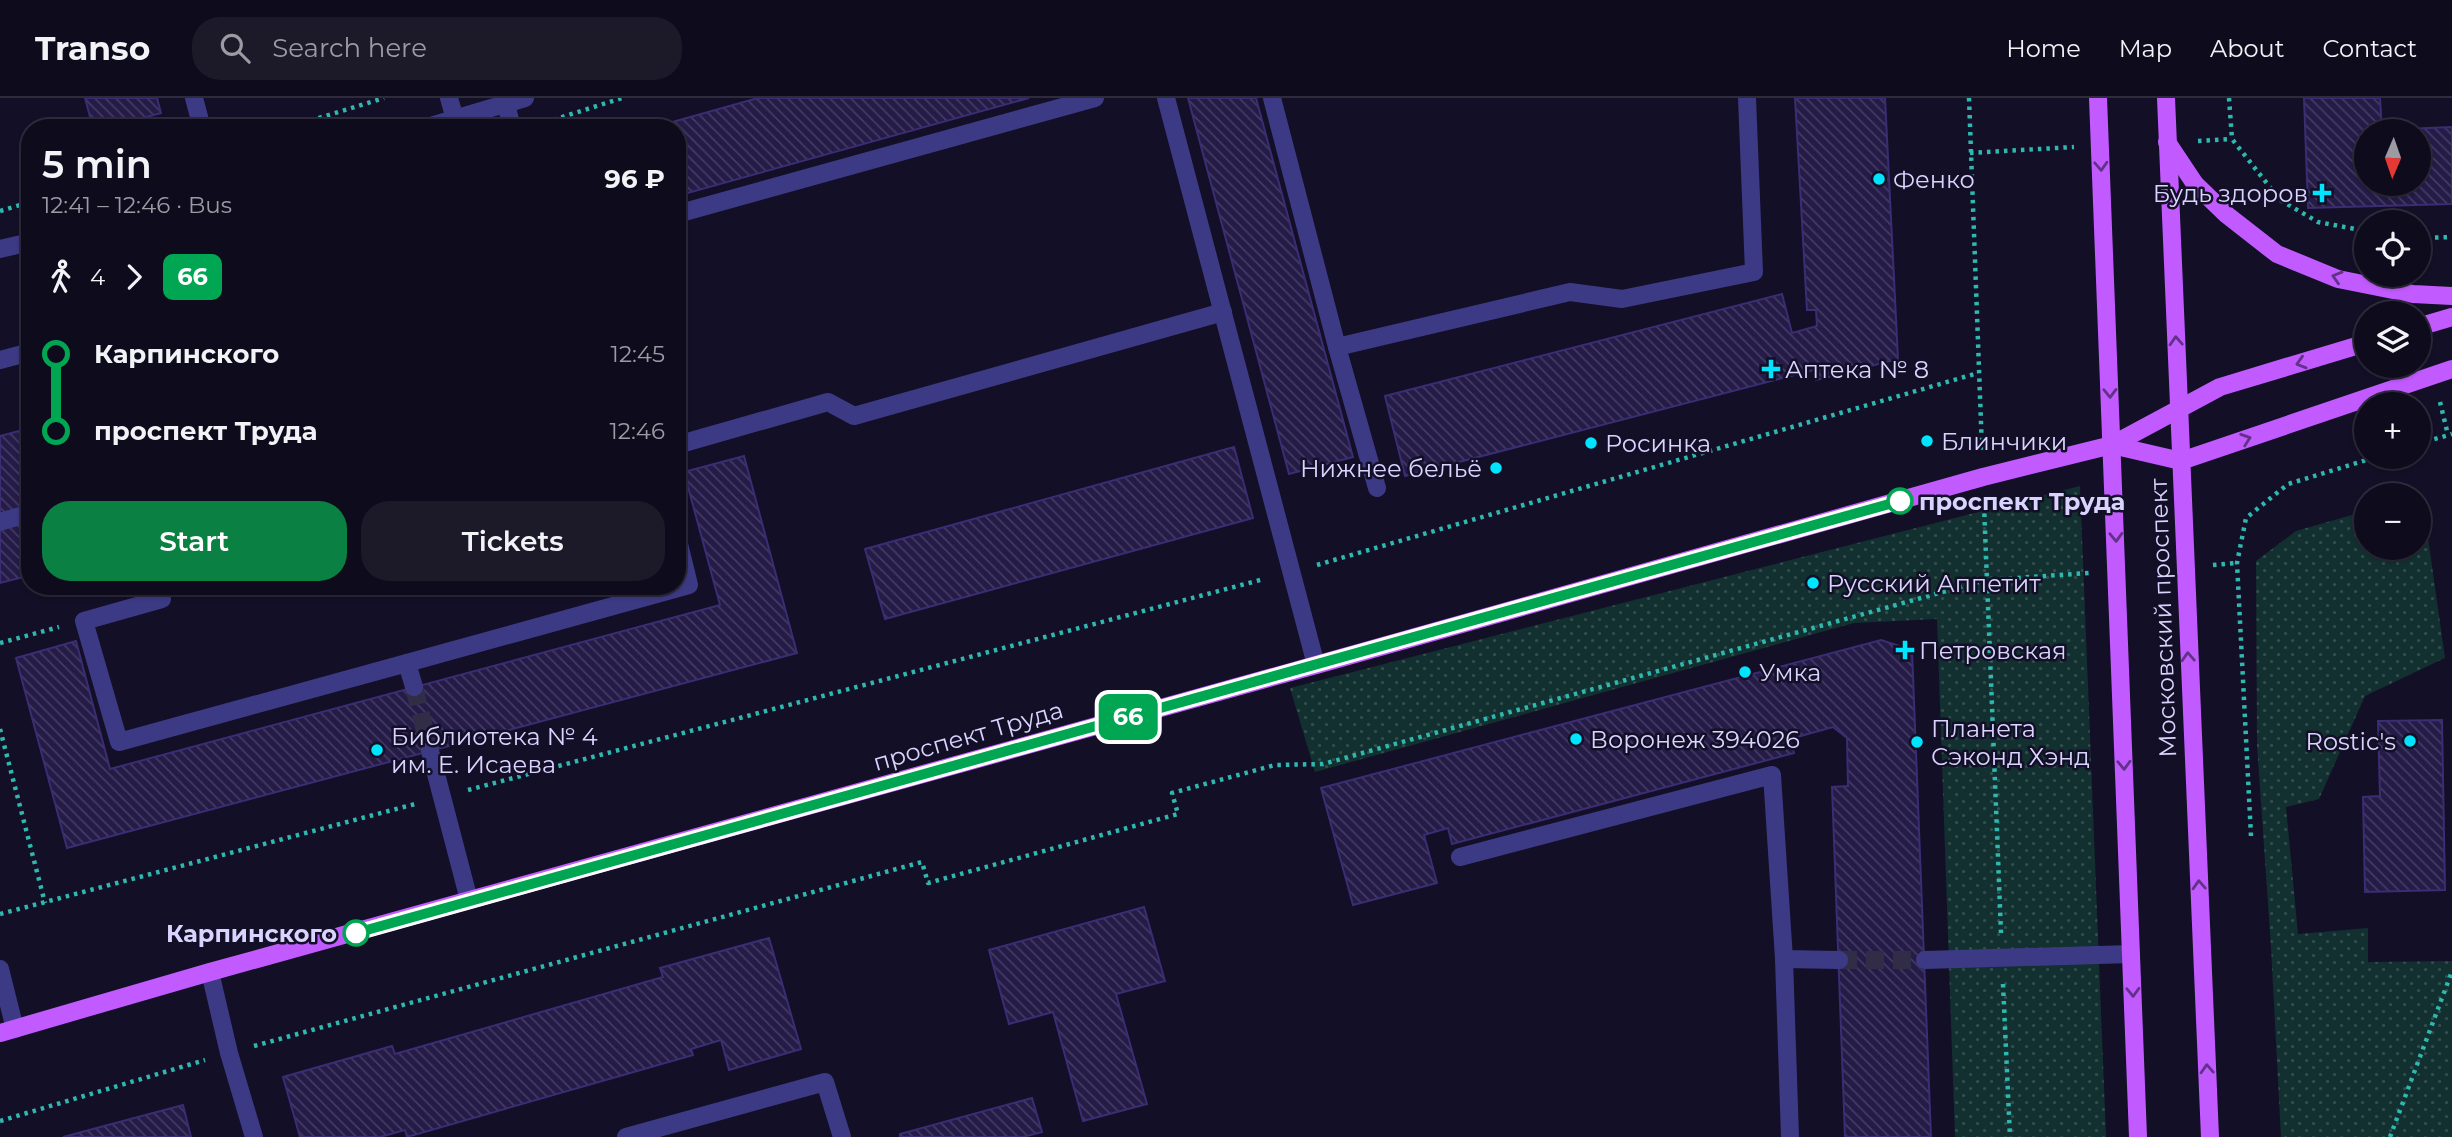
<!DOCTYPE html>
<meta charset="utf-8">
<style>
body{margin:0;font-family:Montserrat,sans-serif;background:#1c1929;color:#f1f3f6;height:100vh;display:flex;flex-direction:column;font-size:26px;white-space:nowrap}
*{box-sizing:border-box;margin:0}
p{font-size:23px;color:#9b9ba3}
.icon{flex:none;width:38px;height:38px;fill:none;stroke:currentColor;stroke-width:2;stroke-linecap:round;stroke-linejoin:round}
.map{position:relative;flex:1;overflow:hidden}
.details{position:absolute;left:21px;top:21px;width:665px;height:476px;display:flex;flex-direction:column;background:#0e0b1c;border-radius:28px;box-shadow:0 2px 5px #0004,0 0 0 2px #2e2b3b}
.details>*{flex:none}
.badge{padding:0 14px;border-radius:10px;font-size:24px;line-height:46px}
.needle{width:46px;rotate:182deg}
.buttons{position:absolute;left:2354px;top:21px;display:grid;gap:14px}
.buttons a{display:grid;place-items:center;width:77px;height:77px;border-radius:50%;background:#0e0b1c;box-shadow:0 2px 5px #0004,0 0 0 2px #2e2b3b;font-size:35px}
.map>.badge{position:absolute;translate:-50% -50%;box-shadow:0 0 0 4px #fff}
.legs{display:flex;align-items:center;gap:10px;height:77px;padding:0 21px;font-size:23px}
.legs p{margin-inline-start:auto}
.head{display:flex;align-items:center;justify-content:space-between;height:119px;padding:0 21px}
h1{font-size:38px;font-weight:600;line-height:52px}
.button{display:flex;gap:14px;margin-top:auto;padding:14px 21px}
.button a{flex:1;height:80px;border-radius:28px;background:#0b8043;color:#fff;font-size:28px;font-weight:600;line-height:80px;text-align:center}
.button a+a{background:#1c1929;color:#f1f3f6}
ul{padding:0 21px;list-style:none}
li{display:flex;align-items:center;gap:24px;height:77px;font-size:26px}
li i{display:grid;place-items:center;width:10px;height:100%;margin:0 9px;background:currentColor}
li i::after{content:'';width:18px;height:18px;margin:-9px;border:5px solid;border-radius:50%;background:#0e0b1c}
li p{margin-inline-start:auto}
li:first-child i{background:linear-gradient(#0000 50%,currentColor 0)}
li:last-child i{background:linear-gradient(currentColor 50%,#0000 0)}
header{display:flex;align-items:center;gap:42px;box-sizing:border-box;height:98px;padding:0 35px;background:#0e0b1c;border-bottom:2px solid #2e2b3b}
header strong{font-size:33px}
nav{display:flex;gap:38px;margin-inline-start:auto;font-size:24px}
.search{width:490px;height:63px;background:#1c1929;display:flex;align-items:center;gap:18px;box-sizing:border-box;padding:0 24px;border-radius:28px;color:#9b9ba3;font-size:26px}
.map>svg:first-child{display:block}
.grass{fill:url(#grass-dots)}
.building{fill:url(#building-back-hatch);stroke:#3b2d73;stroke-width:2;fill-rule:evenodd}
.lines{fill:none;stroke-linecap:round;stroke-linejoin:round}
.minor-tunnel{stroke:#312d47;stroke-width:18;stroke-dasharray:18 9;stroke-linecap:butt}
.path{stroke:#2fb8b0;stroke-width:4.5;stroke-dasharray:3.5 5;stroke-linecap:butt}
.minor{stroke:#3d3a85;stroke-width:18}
.major{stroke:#c25bff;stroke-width:18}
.oneway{stroke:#623188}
.line-1-casing{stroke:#fff;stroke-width:16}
.line-1{stroke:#00a651;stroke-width:10}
.poi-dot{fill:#00e5ff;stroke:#130f26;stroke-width:2.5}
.stop-1-dot{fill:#fff;stroke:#00a651;stroke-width:3.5}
.labels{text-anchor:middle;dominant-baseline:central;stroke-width:5;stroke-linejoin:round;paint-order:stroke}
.poi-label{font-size:24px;fill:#d9d4ff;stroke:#130f26;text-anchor:start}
.stop-label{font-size:24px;font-weight:bold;fill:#d9d4ff;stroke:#130f26;text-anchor:start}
.street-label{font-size:24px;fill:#d9d4ff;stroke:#130f26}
</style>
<header>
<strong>Transo</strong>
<div class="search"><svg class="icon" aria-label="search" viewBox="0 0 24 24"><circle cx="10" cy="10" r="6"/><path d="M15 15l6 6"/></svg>Search here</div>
<nav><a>Home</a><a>Map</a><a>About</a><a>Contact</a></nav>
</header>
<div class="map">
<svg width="2452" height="1039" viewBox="0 0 2452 1039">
<defs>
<pattern id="grass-dots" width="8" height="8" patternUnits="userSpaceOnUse" patternTransform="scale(1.75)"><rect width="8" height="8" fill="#12302f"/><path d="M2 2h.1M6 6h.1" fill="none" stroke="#344d4e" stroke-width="1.8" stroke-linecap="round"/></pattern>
<pattern id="building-back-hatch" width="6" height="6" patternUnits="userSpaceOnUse" patternTransform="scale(1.75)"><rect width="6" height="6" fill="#241b47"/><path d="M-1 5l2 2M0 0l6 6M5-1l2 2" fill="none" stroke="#433b63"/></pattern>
</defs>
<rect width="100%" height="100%" fill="#130f26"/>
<!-- grass -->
<g class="grass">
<path d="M2080 388 2106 1039H1955L1937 521 1854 525 1315 674 1290 590Z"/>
<path d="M2422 397 2445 560 2365 598 2319 701 2286 709 2298 836 2368 830V864L2452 863V1039H2281L2271 849 2257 647 2256 463 2296 433 2366 413V450H2418L2419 398Z"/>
</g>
<!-- building -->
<g class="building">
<path d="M85 0H157L161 15 108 30H93Z"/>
<path d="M758 0H1029L677 98V30H651Z"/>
<path d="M1188 0H1256L1353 359 1289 376Z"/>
<path d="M1795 0H1885L1898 261 1816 282 1814 272 1405 378 1385 298 1782 196 1792 235 1817 228 1816 212H1807Z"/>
<path d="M2304 0H2380L2382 32 2452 29V106L2308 110ZM2366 33H2418V86H2366Z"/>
<path d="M30 330V411L0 419V338Z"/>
<path d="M1234 349 1253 420 885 521 865 451Z"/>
<path d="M744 358 797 555 67 750 16 560 76 543 110 671 720 507 684 374Z"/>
<path d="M30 421V461L23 463 27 478 0 485V429Z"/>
<path d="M1881 542 1912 552 1931 1039H1845L1832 689 1848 688 1847 640 1833 629 1790 641 1794 655 1452 746 1448 730 1424 737 1437 785 1353 807 1321 690Z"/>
<path d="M2442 622 2445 792 2365 794 2363 699 2380 698 2378 623Z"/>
<path d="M1144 809 1165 883 1116 896 1147 1006 1083 1023 1053 914 1009 926 989 852Z"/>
<path d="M769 840 801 951 729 972 721 942 691 951 693 957 407 1039 405 1032 380 1039H300L283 979 392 948 395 956 663 879 660 870Z"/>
<path d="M1032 1000 1042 1034 1023 1039H900V1036Z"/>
<path d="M183 1007 191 1039H63Z"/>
</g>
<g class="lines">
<!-- minor-tunnel -->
<g class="minor-tunnel">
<path d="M414 589 430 653"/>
<path d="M1839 862H1925"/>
</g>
<!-- path -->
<g class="path">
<path d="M1969 0 1982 352"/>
<path d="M2229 0 2232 41 2280 102 2318 124 2366 133"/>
<path d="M537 27 622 0"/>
<path d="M286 30 384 0"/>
<path d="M2198 43 2232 41"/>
<path d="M1970 55 2074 49"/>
<path d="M0 113 30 104"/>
<path d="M2418 140 2452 139"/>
<path d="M2440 304 2448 337"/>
<path d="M2418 346 2452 336"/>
<path d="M1984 407 2001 835"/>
<path d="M1317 467 1978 275"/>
<path d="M2213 467 2237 465"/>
<path d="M0 545 59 529"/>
<path d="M0 631 45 805"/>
<path d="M468 692 1264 481"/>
<path d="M2251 738 2237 465 2246 420 2288 386 2376 359"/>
<path d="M0 816 415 706"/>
<path d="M2003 886 2010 1039"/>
<path d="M254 948 922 764 928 785 1178 716 1172 695 1275 667 1323 666 1986 482 2089 475"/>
<path d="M0 1023 205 962"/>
<path d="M2390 1039 2451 876"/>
</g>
<!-- minor -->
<g class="minor">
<path d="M194 0 202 30"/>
<path d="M449 0 455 21"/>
<path d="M1166 0 1316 567"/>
<path d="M1272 0 1337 249 1377 390"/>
<path d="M506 6 512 30"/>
<path d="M424 30 525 0"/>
<path d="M677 116 1095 0"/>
<path d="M0 151 30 144"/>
<path d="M1337 249 1570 194 1622 201 1754 174 1747 0"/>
<path d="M0 262 30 254"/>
<path d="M677 347 828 304 854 318 1223 214"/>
<path d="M0 424 30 415"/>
<path d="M158 488 162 501 84 523 119 644 407 565 414 589"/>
<path d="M407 565 689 487 677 438"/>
<path d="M430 653 469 802"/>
<path d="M1460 759 1772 677 1784 861 1839 862"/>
<path d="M1784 861 1790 1039"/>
<path d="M1925 862 2131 856"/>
<path d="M0 871 15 931"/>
<path d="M210 874 229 955 254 1039"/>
<path d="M626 1039 825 984 842 1039"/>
</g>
<!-- major -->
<g class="major">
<path d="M2098 0 2138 1039"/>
<path d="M2166 0 2210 1039"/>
<path d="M2167 44 2195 86 2227 117 2277 156 2338 181 2413 196 2452 198"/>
<path d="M2418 229 2452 219"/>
<path d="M2112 347 2181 363"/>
<path d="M2181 363 2452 271"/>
<path d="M0 935 210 874 1316 567 1983 379 2112 347 2220 289 2366 245"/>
</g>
</g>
<!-- one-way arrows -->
<defs><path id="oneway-chevron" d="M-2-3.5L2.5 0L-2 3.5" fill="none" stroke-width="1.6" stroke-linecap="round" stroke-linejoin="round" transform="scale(1.75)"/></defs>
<g class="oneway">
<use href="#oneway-chevron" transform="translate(2101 68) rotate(87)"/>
<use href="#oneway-chevron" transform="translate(2337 179) rotate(-163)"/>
<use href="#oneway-chevron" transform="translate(2176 243) rotate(-93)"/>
<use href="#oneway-chevron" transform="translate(2301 265) rotate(163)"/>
<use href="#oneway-chevron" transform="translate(2110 295) rotate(89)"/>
<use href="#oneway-chevron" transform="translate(2246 341) rotate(-19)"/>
<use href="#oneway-chevron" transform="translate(2116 439) rotate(88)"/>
<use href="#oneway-chevron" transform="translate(2188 559) rotate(-93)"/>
<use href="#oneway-chevron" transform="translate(2124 667) rotate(88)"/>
<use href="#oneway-chevron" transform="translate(2199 787) rotate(-93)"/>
<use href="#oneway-chevron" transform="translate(2133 894) rotate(88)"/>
<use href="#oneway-chevron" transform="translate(2207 971) rotate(-93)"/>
</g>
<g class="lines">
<defs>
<path id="line-1" d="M356 835 1900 403"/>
</defs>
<!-- line-1 casing -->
<use href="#line-1" class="line-1-casing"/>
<!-- line-1 -->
<use href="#line-1" class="line-1"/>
</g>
<!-- markers -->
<g class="poi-dot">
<circle cx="1879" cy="81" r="7"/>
<path d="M2318.5 84.5h7v7h7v7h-7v7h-7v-7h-7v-7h7z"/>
<path d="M1767.5 260.5h7v7h7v7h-7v7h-7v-7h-7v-7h7z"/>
<circle cx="1927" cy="343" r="7"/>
<circle cx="1591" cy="345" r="7"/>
<circle cx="1496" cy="370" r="7"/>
<circle cx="1813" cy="485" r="7"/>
<path d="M1901.5 541.5h7v7h7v7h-7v7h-7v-7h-7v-7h7z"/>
<circle cx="1745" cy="574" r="7"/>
<circle cx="1576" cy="641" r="7"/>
<circle cx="2410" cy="643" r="7"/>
<circle cx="1917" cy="644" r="7"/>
<circle cx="377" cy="652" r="7"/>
</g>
<g class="stop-1-dot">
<circle cx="1900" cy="403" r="12"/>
<circle cx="356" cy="835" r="12"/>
</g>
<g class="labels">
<!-- poi labels -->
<g class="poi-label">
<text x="1893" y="81">Фенко</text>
<text x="2308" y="95" text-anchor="end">Будь здоров</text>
<text x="1785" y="271">Аптека № 8</text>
<text x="1941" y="343">Блинчики</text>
<text x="1605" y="345">Росинка</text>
<text x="1482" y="370" text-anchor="end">Нижнее бельё</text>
<text x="1827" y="485">Русский Аппетит</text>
<text x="1919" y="552">Петровская</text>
<text x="1759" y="574">Умка</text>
<text x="1931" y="630">Планета<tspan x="1931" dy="28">Сэконд Хэнд</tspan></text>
<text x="391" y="638">Библиотека № 4<tspan x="391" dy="28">им. Е. Исаева</tspan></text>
<text x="1590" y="641">Воронеж 394026</text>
<text x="2396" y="643" text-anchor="end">Rostic's</text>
</g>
<!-- stop labels -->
<g class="stop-label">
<text x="1919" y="403">проспект Труда</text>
<text x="337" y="835" text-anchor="end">Карпинского</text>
</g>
<!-- street labels -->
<g class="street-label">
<text transform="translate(2163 520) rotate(-92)">Московский проспект</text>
<text transform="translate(968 638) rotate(-16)">проспект Труда</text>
</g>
</g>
</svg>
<div class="buttons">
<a><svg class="needle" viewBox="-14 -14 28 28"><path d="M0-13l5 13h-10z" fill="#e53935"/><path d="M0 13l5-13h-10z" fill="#9b9ba3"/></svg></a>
<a><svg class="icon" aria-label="locate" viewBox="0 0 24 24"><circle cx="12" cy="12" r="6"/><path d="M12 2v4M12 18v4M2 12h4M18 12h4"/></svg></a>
<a><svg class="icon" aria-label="layers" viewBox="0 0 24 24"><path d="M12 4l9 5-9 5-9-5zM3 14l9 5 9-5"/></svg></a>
<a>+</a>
<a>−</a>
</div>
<b class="badge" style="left:1128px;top:619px;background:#00a651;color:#fff">66</b>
<section class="details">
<div class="head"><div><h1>5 min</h1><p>12:41 – 12:46 · Bus</p></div><b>96 ₽</b></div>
<div class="legs"><svg class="icon" aria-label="walk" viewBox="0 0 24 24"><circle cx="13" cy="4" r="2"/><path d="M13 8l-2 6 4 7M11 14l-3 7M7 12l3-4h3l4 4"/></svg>4<svg class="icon" aria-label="forward" viewBox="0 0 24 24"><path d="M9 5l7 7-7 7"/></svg><b class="badge" style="background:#00a651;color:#fff">66</b></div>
<ul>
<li><i style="color:#00a651"></i><b>Карпинского</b><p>12:45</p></li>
<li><i style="color:#00a651"></i><b>проспект Труда</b><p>12:46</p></li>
</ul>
<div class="button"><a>Start</a><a>Tickets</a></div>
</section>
</div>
